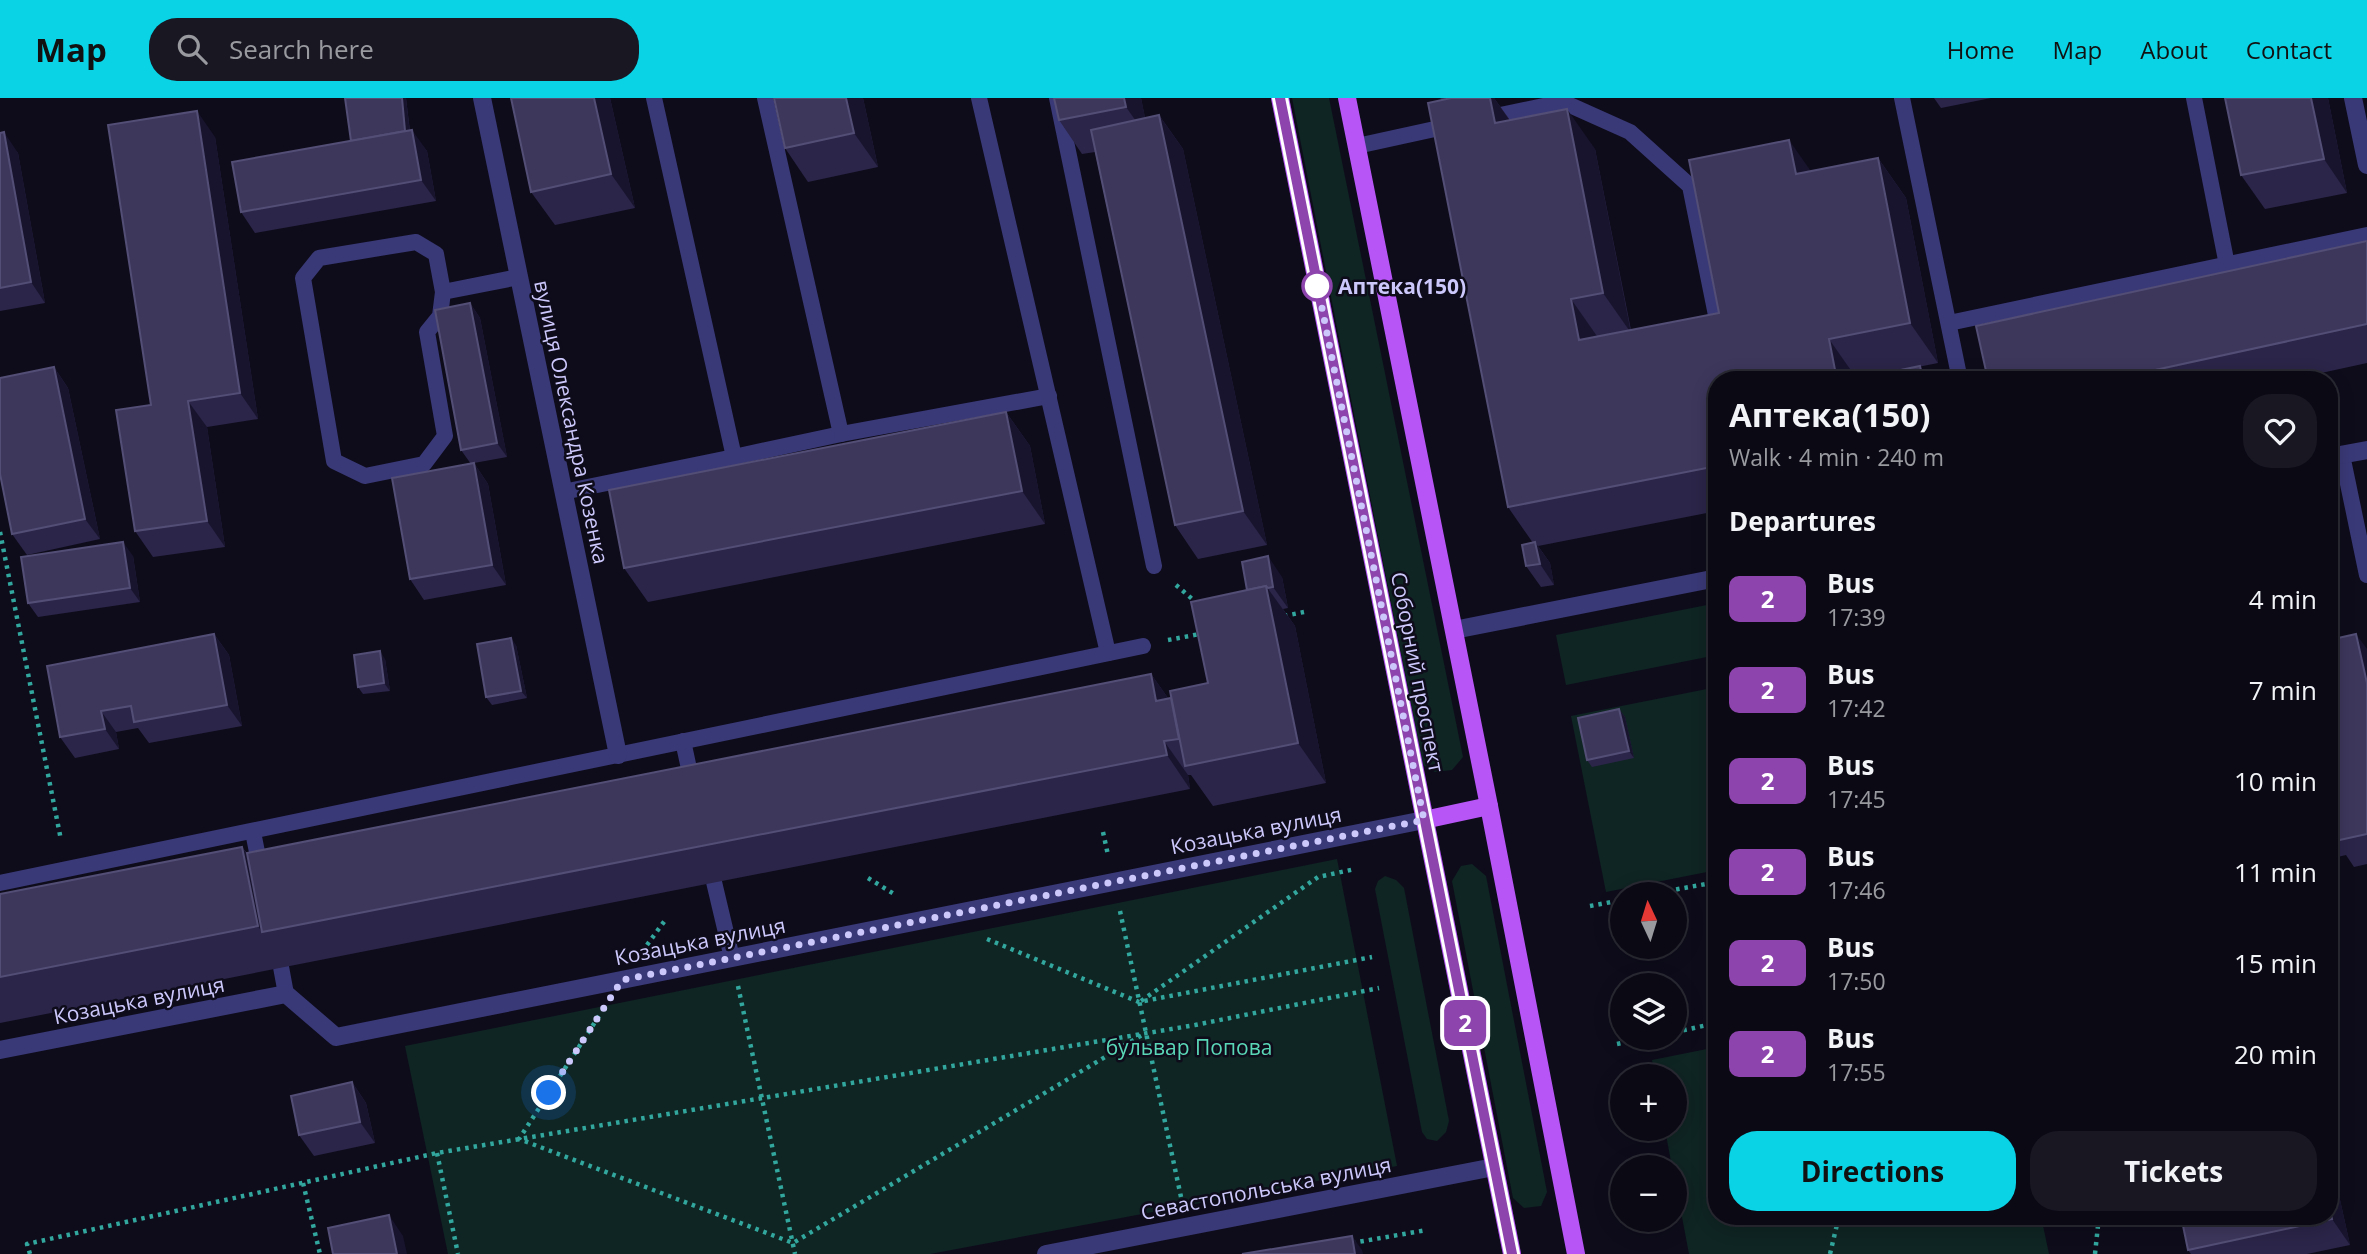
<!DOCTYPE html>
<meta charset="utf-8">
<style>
body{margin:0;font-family:"Open Sans",sans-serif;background:#181722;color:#f1f3f6;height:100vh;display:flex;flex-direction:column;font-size:26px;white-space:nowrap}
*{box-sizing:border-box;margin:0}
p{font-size:23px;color:#999aa0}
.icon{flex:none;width:38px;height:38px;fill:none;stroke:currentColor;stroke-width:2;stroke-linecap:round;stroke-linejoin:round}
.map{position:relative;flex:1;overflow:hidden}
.panel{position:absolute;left:1708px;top:273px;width:630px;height:854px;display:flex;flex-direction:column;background:#0a0914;border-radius:28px;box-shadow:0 4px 18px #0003,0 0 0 2px #2a2a34}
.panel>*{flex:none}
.badge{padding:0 14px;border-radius:10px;font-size:24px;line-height:46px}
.needle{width:46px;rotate:356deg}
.fabs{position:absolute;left:1610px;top:784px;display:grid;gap:14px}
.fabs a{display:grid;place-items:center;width:77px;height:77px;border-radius:50%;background:#0a0914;box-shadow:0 4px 18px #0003,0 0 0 2px #2a2a34;font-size:35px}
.you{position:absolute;width:35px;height:35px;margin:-18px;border:5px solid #fff;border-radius:50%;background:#1a73e8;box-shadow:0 0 0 10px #1a73e833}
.map>.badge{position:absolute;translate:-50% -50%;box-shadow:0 0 0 4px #fff}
h2{padding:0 21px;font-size:26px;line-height:63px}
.round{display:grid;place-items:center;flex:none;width:74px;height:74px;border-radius:28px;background:#181722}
.headline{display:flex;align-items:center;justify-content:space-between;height:119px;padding:0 21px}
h1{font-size:33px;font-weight:700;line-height:52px}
.cta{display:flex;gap:14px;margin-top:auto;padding:14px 21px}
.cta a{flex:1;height:80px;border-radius:28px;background:#0bd3e6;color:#111;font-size:28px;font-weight:700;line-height:80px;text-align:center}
.cta a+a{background:#181722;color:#f1f3f6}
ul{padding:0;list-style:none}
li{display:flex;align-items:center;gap:21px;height:91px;padding:0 21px}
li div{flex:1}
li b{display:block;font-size:26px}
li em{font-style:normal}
li .badge{min-width:77px;font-weight:700;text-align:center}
header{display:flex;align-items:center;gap:42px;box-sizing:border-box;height:98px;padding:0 35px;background:#0bd3e6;color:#111}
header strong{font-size:33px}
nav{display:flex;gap:38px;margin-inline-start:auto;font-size:24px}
.search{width:490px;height:63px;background:#181722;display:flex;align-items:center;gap:18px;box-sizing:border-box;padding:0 24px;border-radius:28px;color:#999aa0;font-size:26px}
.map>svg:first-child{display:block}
.green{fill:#0f2523}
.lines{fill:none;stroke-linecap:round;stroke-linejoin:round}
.path{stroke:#32a79e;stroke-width:4.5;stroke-dasharray:3.5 5;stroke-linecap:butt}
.lane{stroke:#3a3978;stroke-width:16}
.street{stroke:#3a3978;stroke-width:18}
.primary{stroke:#b755f7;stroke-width:18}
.wall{fill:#2b2549}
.shaded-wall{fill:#18142e}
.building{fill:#3d375c;stroke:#534e75;stroke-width:2}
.line-casing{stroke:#fff;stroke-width:16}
.line{stroke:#8e44ad;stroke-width:10}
.walk{stroke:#cdc8fc;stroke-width:7;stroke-dasharray:0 12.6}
.stop-dot{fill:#fff;stroke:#8e44ad;stroke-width:3.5}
.labels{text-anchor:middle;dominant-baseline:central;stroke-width:5;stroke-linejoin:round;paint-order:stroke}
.stop-label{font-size:21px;font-weight:bold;fill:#cdc8fc;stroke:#0e0c1b;text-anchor:start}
.street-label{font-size:21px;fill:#cdc8fc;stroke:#0e0c1b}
.park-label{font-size:21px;fill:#5ad7b6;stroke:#0e0c1b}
</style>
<header>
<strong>Map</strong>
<div class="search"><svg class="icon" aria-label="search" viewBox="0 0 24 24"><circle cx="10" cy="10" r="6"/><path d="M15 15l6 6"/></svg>Search here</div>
<nav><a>Home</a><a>Map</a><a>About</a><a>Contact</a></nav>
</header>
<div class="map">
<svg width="2367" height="1156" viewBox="0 0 2367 1156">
<rect width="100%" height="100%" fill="#0e0c1b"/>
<!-- green -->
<g class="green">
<path d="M1292 0H1329L1463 659 1452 672 1435 674 1423 667Z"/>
<path d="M1717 505V557L1566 587 1556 537Z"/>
<path d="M1717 589V772L1606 794 1571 618Z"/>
<path d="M1337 761 1397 1068 930 1156H448L405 948Z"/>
<path d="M1472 766 1486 778 1547 1094 1541 1108 1524 1110 1513 1100 1452 783 1461 768Z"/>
<path d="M1385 778 1396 782 1404 790 1449 1023 1446 1034 1437 1043 1427 1041 1422 1034 1375 791 1378 783Z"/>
<path d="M1717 949V1118H2041L2049 1156H1689L1675 1082V1069H1672L1665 1031H1675V978H1655L1652 962Z"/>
</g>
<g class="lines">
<!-- path -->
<g class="path">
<path d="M0 434 61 742"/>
<path d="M1176 487 1198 506"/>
<path d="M1284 518 1304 514"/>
<path d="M1168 542 1200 536"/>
<path d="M1103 734 1108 757"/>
<path d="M868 780 894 796"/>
<path d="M1651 796 1717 784"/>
<path d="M1590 808 1622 802"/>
<path d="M1120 813 1181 1099"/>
<path d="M987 841 1139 904 1372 859"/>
<path d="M647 847 666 821"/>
<path d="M738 888 795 1156"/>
<path d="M1141 903 1318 779 1355 771"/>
<path d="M599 918 519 1041 793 1145 1142 937"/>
<path d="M1675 934 1717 925"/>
<path d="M1617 946 1645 940"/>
<path d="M437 1055 458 1156"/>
<path d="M303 1085 320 1156"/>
<path d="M1352 1145 1427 1132"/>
<path d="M30 1156 27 1146 437 1055 1195 927 1379 890"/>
<path d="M1830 1156 1839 1118"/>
<path d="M2095 1156 2099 1118"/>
</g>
<!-- lane -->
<g class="lane">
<path d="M654 0 734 359 841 336 1049 298"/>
<path d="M765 0 841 336"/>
<path d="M979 0 1108 555"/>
<path d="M1057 0 1154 468"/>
<path d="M1563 0V4L1630 34 1690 88 1720 237"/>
<path d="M1902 0 1960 282"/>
<path d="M2194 0 2227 167"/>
<path d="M1486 20 1563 4"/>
<path d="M1357 48 1453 27"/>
<path d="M443 194 440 218 427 234 445 338 424 366 365 378 334 363 303 180 319 160 416 144 436 156 443 194 519 179"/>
<path d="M1949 225 2367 137"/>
<path d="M2342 357 2367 477"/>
<path d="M563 394 734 359"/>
<path d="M683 643 693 689"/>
<path d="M253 734 261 774"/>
<path d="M714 784 732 860"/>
<path d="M0 785 1143 548"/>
<path d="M281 869 286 896"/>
</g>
<!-- street -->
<g class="street">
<path d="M482 0 618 657"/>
<path d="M2353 0 2367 67"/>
<path d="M2329 359 2367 352"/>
<path d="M1454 532 1717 480"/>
<path d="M0 952 286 896 336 939 1424 722"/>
<path d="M1046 1156 1494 1069"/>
</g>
<!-- primary -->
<g class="primary">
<path d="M1280 0 1512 1156"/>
<path d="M1347 0 1489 708 1576 1156"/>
<path d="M1424 722 1489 708"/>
</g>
</g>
<!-- wall -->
<g class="wall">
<path d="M406 0 410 33 427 53 436 103 255 135 241 114 351 43Z"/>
<path d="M610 0 635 110 555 127 531 94Z"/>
<path d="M774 0H863L878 69 808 84 785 50Z"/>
<path d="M1141 0 1145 20 1159 17 1183 51 1267 447 1198 461 1175 427 1095 54 1082 56 1059 22Z"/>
<path d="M1440 0H1494L1510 22 1595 51 1631 232 1719 215 1811 73 1878 60 1906 100 1938 265 1857 281 1930 282H1717V413L1538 448 1550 465 1554 487 1541 489 1526 468 1533 445 1508 409 1442 2Z"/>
<path d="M1934 0H1991L1941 10Z"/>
<path d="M2225 0H2328L2347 95 2265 111 2241 77Z"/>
<path d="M0 35 18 55 45 205 0 213Z"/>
<path d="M215 39 258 321 207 329 225 449 153 459 135 433 151 307Z"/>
<path d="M2367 143V265L2289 282H1988Z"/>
<path d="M470 205 480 220 507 359 474 365 488 386 506 487 424 502 410 481 471 366 461 352Z"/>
<path d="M54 269 68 290 100 441 27 457 12 436Z"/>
<path d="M1006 314 1030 348 1045 426 648 504 624 470Z"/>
<path d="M133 458 140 504 38 519 28 505Z"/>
<path d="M1282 479 1288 510 1283 511 1295 528 1326 685 1213 708 1191 677H1188L1190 691 0 925V796L242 749 247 755 1151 576 1168 600 1208 585 1247 492Z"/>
<path d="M214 536 229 557 242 628 149 645 138 630 116 634 119 651 75 660 60 639Z"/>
<path d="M2329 542 2367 551V766L2354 769 2346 757 2329 761Z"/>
<path d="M516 547 527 600 492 607 486 599Z"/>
<path d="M385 561 390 593 363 596 358 589Z"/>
<path d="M1619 611 1625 619 1634 660 1592 669 1587 662Z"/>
<path d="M352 984 366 1005 375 1045 314 1058 299 1037Z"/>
<path d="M2329 1052 2350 1147 2307 1156H2191L2188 1152Z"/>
</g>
<!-- shaded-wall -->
<g class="shaded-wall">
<path d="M402 0H406L411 44 406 36Z"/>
<path d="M594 0H610L635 110 611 76Z"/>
<path d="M846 0H863L878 69 854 35Z"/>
<path d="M1124 0H1141L1150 43 1126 9Z"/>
<path d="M1490 0H1494L1517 33 1495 25Z"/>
<path d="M2311 0H2328L2347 95 2324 61Z"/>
<path d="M1567 11 1595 51 1631 235 1603 195Z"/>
<path d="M197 13 215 39 258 321 240 295Z"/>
<path d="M1159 17 1183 51 1267 447 1243 413Z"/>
<path d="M412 32 427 53 436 103 421 82Z"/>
<path d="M4 34 18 55 45 205 31 184Z"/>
<path d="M1789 42 1817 82 1796 76Z"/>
<path d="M1878 60 1906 100 1938 265 1910 225Z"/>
<path d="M1571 201 1599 241 1579 242Z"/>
<path d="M470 205 480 220 507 359 497 345Z"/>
<path d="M1829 241 1857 281V282H1837Z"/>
<path d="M1920 268 1930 282H1923Z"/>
<path d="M54 269 68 290 100 441 85 421Z"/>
<path d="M188 303 207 329 225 449 207 423Z"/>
<path d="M1006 314 1030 348 1045 426 1022 393Z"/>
<path d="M474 365 488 386 506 487 492 467Z"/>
<path d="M123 444 133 458 140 504 130 490Z"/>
<path d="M1535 444 1550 465 1554 487 1540 466Z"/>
<path d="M1268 458 1282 479 1288 510 1273 489Z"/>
<path d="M1266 488 1295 528 1326 685 1298 645Z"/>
<path d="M214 536 229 557 242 628 227 607Z"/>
<path d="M2356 536 2367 551V585Z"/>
<path d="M511 540 516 547 527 600 521 593Z"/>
<path d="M380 553 385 561 390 593 384 585Z"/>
<path d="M1151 576 1175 610 1156 603Z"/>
<path d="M1619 611 1625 619 1634 660 1629 653Z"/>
<path d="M101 613 116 634 119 651 105 631Z"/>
<path d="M1164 643 1188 677 1190 691 1167 657Z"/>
<path d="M242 749 270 789 262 834 258 828Z"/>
<path d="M352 984 366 1005 375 1045 360 1024Z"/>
<path d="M2329 1052 2350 1147 2332 1121 2329 1110Z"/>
<path d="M389 1117 403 1138 407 1156H397Z"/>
<path d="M1352 1138 1362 1152 1363 1156H1355Z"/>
</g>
<!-- building -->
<g class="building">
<path d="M345 0H402L405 33 351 43Z"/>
<path d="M511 0H594L611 76 531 94Z"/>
<path d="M774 0H846L854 35 785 50Z"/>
<path d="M1054 0H1124L1126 9 1059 22Z"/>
<path d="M1451 0H1490L1495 25 1567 11 1603 195 1571 201 1579 242 1719 215 1689 62 1789 42 1796 76 1878 60 1910 225 1829 241 1837 282H1717V368L1508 409 1428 5Z"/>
<path d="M2225 0H2311L2324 61 2241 77Z"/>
<path d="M197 13 240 295 188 303 207 423 135 433 116 312 151 307 108 27Z"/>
<path d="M1159 17 1243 413 1175 427 1091 32Z"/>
<path d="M412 32 421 82 241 114 232 64Z"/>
<path d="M4 34 31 184 0 190V35Z"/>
<path d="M2367 143V226L2109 282H1988L1976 228Z"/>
<path d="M470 205 497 345 461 352 435 212Z"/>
<path d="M1920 268 1923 282H1852Z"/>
<path d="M54 269 85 421 12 436 0 376V280Z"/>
<path d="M1006 314 1022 393 624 470 609 392Z"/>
<path d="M474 365 492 467 410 481 392 380Z"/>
<path d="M123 444 130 490 28 505 21 459Z"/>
<path d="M1535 444 1540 466 1526 468 1522 447Z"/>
<path d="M1268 458 1273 489 1268 490 1266 488 1247 492 1242 464Z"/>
<path d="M1266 488 1298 645 1185 668 1170 593 1208 585 1191 504Z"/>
<path d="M214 536 227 607 134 624 131 608 101 613 105 631 60 639 47 568Z"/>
<path d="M2356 536 2367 585V736L2335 743 2333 730 2329 731V542Z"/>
<path d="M511 540 521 593 486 599 477 546Z"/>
<path d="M380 553 384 585 358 589 354 557Z"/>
<path d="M1151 576 1156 603 1171 600 1179 641 1164 643 1167 657 262 834 247 755Z"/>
<path d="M1619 611 1629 653 1587 662 1578 620Z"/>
<path d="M242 749 258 828 0 879V796Z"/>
<path d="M352 984 360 1024 299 1037 291 998Z"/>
<path d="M2329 1110 2332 1121 2188 1152 2181 1118H2329Z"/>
<path d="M389 1117 397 1156H333L328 1130Z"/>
<path d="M1352 1138 1355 1156H1242Z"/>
</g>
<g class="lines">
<defs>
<path id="line" d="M1280 0 1512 1156"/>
</defs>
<!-- line casing -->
<use href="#line" class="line-casing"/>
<!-- line -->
<use href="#line" class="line"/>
<!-- walk -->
<path class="walk" d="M549 995 622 882 1424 722 1317 185V188"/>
</g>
<!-- markers -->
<circle class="stop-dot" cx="1317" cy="188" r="14"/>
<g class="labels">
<!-- stop labels -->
<g class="stop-label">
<text x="1338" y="188">Аптека(150)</text>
</g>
<!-- street labels -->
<g class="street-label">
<text transform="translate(572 324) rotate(78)">вулиця Олександра Козенка</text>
<text transform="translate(1418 574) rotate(79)">Соборний проспект</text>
<text transform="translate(1256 732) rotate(-11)">Козацька вулиця</text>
<text transform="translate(700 843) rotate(-11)">Козацька вулиця</text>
<text transform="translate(139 902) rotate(-11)">Козацька вулиця</text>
<text transform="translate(1266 1090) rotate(-11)">Севастопольська вулиця</text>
</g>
<!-- park labels -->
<g class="park-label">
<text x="1189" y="949">бульвар Попова</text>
</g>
</g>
</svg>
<div class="fabs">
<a><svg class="needle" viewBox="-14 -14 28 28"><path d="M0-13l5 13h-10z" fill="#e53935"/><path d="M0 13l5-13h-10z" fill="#999aa0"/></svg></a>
<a><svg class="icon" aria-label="layers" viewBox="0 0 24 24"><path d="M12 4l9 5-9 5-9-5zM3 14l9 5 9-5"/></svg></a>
<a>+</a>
<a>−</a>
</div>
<div class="you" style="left:549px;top:995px"></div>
<b class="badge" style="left:1465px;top:925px;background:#8e44ad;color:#fff">2</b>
<section class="panel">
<div class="headline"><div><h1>Аптека(150)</h1><p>Walk · 4 min · 240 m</p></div><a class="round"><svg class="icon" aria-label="heart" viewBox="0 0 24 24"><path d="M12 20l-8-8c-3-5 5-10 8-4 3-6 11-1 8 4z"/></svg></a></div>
<h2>Departures</h2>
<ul>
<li><span class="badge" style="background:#8e44ad;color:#fff">2</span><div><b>Bus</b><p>17:39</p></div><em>4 min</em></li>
<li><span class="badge" style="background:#8e44ad;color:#fff">2</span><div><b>Bus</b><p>17:42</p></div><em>7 min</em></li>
<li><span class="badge" style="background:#8e44ad;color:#fff">2</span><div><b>Bus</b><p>17:45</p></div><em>10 min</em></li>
<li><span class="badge" style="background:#8e44ad;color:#fff">2</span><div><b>Bus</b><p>17:46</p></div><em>11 min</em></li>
<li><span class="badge" style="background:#8e44ad;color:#fff">2</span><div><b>Bus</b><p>17:50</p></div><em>15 min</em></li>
<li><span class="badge" style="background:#8e44ad;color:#fff">2</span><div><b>Bus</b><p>17:55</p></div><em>20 min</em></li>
</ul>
<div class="cta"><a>Directions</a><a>Tickets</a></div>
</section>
</div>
